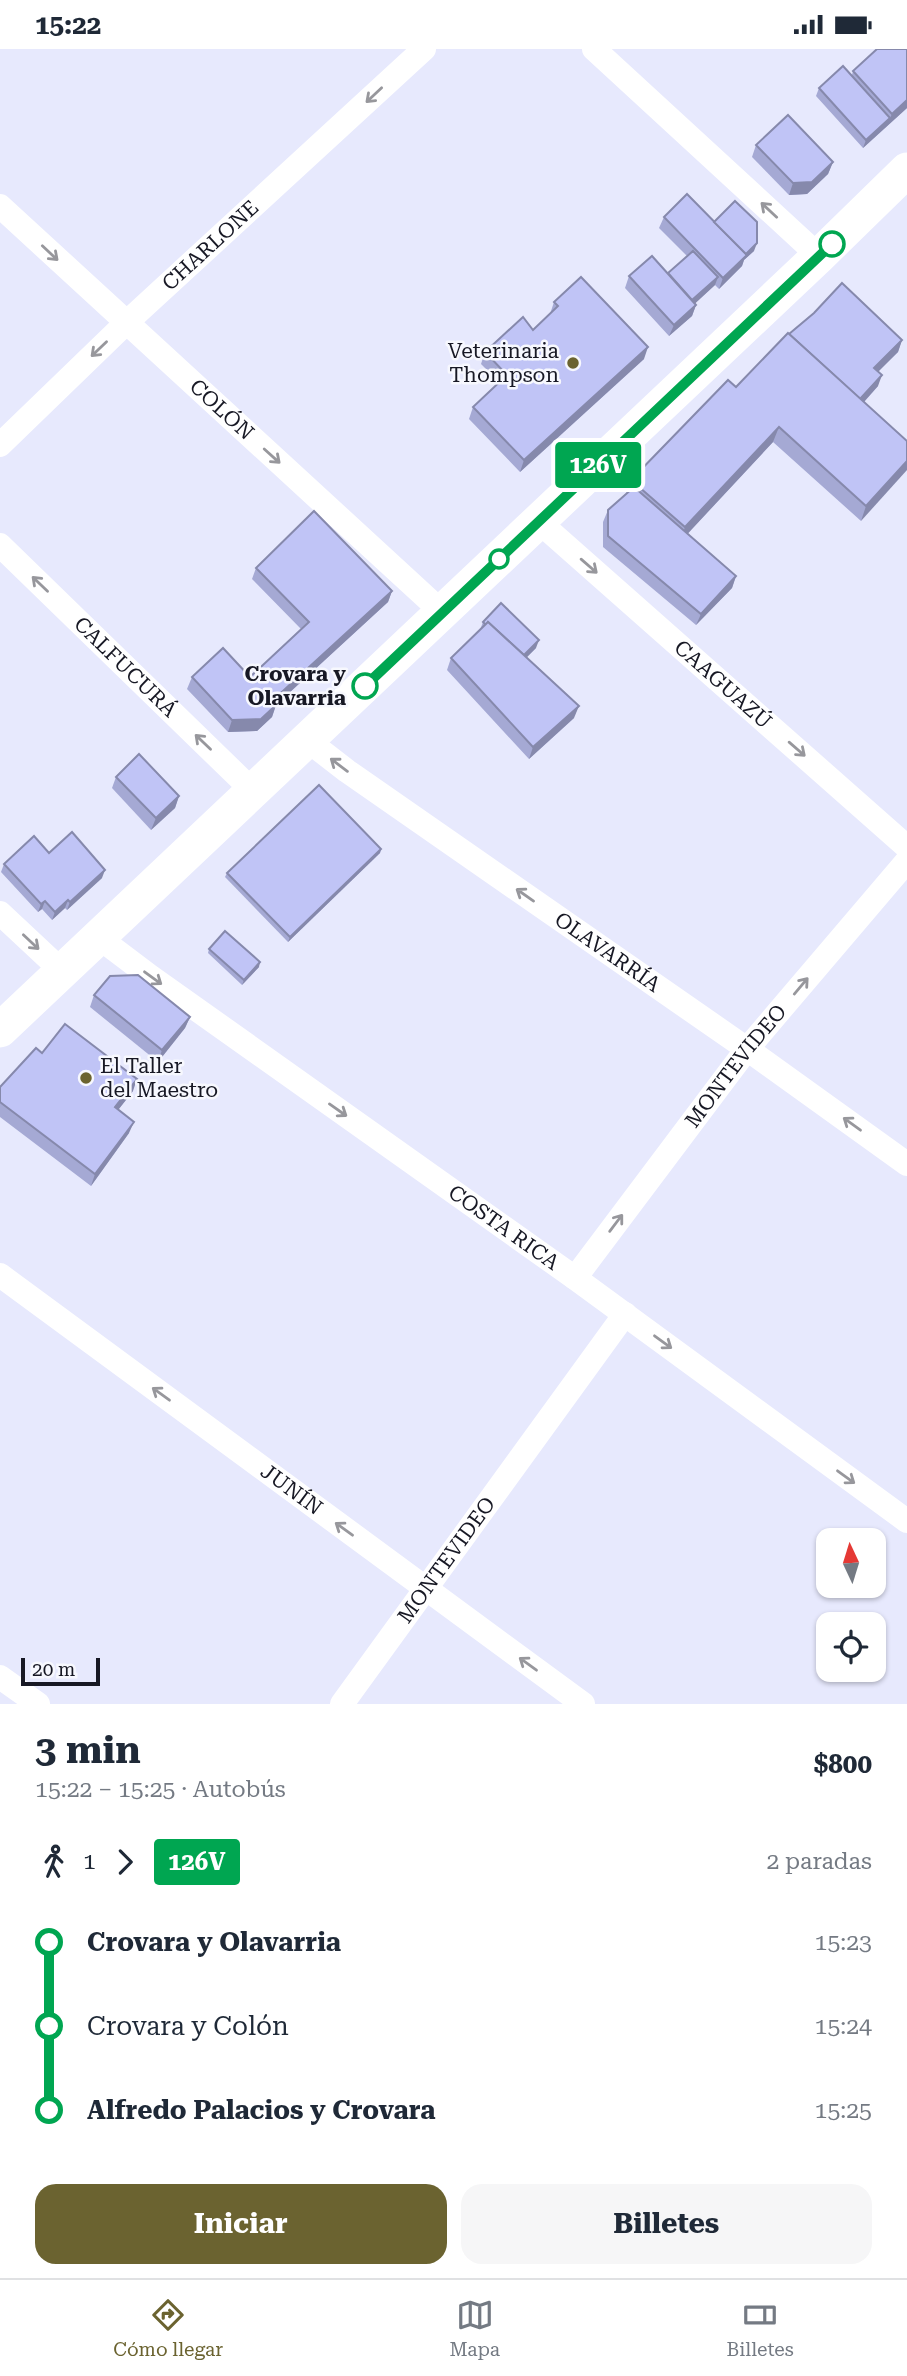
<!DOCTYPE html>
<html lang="es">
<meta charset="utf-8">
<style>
body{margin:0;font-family:"Roboto Serif",serif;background:#f6f6f7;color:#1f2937;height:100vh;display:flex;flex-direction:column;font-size:26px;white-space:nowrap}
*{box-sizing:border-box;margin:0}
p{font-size:23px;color:#747a83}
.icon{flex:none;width:38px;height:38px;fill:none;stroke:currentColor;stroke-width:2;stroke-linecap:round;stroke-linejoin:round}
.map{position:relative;height:1655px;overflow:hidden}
.drawer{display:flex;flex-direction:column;background:#fff;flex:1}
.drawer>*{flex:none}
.badge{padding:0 14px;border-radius:5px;font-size:24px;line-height:46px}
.needle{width:46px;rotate:356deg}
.buttons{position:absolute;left:816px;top:1479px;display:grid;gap:14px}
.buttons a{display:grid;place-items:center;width:70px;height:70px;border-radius:14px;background:#fff;box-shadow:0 2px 5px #0004;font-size:35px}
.scale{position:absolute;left:21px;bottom:18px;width:79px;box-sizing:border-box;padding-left:7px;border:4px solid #171824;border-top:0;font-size:19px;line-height:24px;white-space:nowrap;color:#171824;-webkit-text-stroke:5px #f7f8fe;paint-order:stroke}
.map>.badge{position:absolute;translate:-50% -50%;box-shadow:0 0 0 4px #fff}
.legs{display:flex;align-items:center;gap:10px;height:77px;padding:0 35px;font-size:23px}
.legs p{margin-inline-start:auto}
.headline{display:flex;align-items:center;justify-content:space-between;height:119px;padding:0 35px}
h1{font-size:38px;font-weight:700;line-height:52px}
.button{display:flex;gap:14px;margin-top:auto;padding:14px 35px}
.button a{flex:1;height:80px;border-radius:21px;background:#6b6330;color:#fff;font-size:28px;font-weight:700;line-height:80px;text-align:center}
.button a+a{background:#f6f6f7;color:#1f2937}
ul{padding:0 35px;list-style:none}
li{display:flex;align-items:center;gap:24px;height:84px;font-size:26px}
li i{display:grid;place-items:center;width:10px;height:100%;margin:0 9px;background:currentColor}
li i::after{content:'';width:18px;height:18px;margin:-9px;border:5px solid;border-radius:50%;background:#fff}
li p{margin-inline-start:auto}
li:first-child i{background:linear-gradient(#0000 50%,currentColor 0)}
li:last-child i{background:linear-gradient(currentColor 50%,#0000 0)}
.status{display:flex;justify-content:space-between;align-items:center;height:49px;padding:0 35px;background:#fff;direction:ltr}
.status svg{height:19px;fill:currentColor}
.dock{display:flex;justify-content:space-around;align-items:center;height:98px;border-top:2px solid #e0e1e3;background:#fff;font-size:19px;color:#747a83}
.dock a{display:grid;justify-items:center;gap:4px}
.dock .active{color:#6b6330}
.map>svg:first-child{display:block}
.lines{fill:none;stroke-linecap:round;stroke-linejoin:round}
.minor{stroke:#fff;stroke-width:24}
.secondary{stroke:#fff;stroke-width:35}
.wall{fill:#a5a9d4}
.shaded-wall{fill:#8689ac}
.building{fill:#c0c4f6;stroke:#8689ac;stroke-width:2}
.oneway{stroke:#97979c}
.line-1-casing{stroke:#fff;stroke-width:16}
.line-1{stroke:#00a651;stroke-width:10}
.stop-1-dot{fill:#fff;stroke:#00a651;stroke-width:3.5}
.poi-dot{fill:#6b6330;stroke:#f7f8fe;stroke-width:2.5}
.labels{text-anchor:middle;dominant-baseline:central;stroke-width:5;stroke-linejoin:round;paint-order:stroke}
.street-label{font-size:21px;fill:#171824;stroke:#f7f8fe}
.poi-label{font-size:21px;fill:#171824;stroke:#f7f8fe;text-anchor:end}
.stop-label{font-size:21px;font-weight:bold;fill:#171824;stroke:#f7f8fe;text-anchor:end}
</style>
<div class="status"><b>15:22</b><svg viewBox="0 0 49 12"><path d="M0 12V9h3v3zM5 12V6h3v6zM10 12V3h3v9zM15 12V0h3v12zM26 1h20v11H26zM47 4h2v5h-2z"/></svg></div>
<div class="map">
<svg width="907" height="1655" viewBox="0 0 907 1655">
<rect width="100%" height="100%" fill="#e7e9fd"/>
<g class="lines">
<!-- minor -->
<g class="minor">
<path d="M594 0 819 207"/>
<path id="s1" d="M0 157 442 563"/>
<path id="s2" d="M0 396 126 274 424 0"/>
<path id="s3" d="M538 472 907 798"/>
<path id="s4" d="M0 496 252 741"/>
<path id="s5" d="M307 691 347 722 747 1000 907 1115"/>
<path d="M0 864 62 922"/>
<path id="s6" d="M98 888 151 928 575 1229 907 1472"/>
<path id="s7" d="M0 1226 583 1655"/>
<path id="s8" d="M575 1229 747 1000 907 812"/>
<path d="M0 1628 38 1655"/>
<path id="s9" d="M342 1655 625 1265"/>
</g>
<!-- secondary -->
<path class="secondary" d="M0 981 819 207 907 121"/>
</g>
<!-- wall -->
<g class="wall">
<path d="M907 0V59L863 99 816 47 819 39 852 26 853 22Z"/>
<path d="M756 96 833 113 828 125 807 145 789 146 752 108Z"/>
<path d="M664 168 714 173 754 202 744 211 742 217 719 240 715 236 695 254 696 256 692 267 669 287 625 239 629 227 668 224 687 207 659 179Z"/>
<path d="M554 253 644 310 520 423 469 370 473 358 499 333 481 315 485 303 533 281 550 265Z"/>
<path d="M789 285 902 291 898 303 878 322V337L864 353 907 392 861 472 773 393 687 485 736 527 732 539 696 576 603 498V473L608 461 626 445 631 431 736 338Z"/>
<path d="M256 519 392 542 388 553 276 656 272 668 257 682 228 683 187 640 192 628H250L301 580 252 530Z"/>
<path d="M483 573 536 599 526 609 574 669 529 710 447 621 451 609 480 581Z"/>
<path d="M116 728 179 747 175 759 151 781 112 739Z"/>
<path d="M381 800 380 804 288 893 225 828 227 824Z"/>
<path d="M49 804 102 829 67 861 65 859 52 871 42 860 38 863 1 823 4 815Z"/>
<path d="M209 900 259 918 242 936 208 904Z"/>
<path d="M94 946 190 968 185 979 158 1013 90 958Z"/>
<path d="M0 1038 133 1042 118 1061 129 1084 91 1137 0 1068Z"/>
</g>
<!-- shaded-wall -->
<g class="shaded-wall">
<path d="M907 51V59L863 99 866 91 890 69 892 65Z"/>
<path d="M833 113 828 125 807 145 789 146 793 134Z"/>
<path d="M757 194 754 202 744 211 742 217 719 240 723 229Z"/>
<path d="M718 228 715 236 687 262 690 254Z"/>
<path d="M696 256 692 267 669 287 674 276Z"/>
<path d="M902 291 898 303 870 331 874 319Z"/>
<path d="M648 298 644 310 520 423 524 411Z"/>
<path d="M882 326 878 337 854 364 858 353Z"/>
<path d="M779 378 773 393 680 493 685 478Z"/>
<path d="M907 412V421L861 472 866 457Z"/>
<path d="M736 527 732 539 696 576 701 565Z"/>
<path d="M392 542 388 553 276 656 272 668 257 682 228 683 232 671 272 652Z"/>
<path d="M539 591 536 599 518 617 521 609Z"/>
<path d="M579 657 574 669 529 710 533 698Z"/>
<path d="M179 747 175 759 151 781 156 769Z"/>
<path d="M381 800 380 804 288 893 290 888Z"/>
<path d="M105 821 102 829 67 861 70 853Z"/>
<path d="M68 851 65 859 52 871 55 863Z"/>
<path d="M45 852 42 860 38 863 41 855Z"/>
<path d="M260 913 259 918 242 936 244 931Z"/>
<path d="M190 968 185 979 158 1013 162 1001Z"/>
<path d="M137 1030 133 1042 111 1070 115 1058Z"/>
<path d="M134 1073 129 1084 91 1137 95 1125Z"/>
</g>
<!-- building -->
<g class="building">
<path d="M877 0H907V51L892 65 853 22Z"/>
<path d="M843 17 890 69 866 91 819 39Z"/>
<path d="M788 66 833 113 812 133 793 134 756 96Z"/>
<path d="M687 145 747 206 723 229 664 168Z"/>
<path d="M735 152 757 173V194L746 205 714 173Z"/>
<path d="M693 202 718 228 692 251 668 224Z"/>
<path d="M652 207 696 256 674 276 629 227Z"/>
<path d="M581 228 648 298 524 411 473 358 507 326 485 303 523 268 533 281 558 257 554 253Z"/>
<path d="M842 234 902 291 874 319 882 326 860 350 789 285 814 264Z"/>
<path d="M788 284 907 392V412L866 457 779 378 685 478 631 431 728 331 736 338Z"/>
<path d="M634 438 736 527 701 565 608 487V461Z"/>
<path d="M314 462 392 542 272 652 276 656 261 670 232 671 192 628 223 599 250 628 309 573 256 519Z"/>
<path d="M501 554 539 591 524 606 488 573 486 576 483 573Z"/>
<path d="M488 573 579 657 533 698 451 609Z"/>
<path d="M139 705 179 747 156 769 116 728Z"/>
<path d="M319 736 381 800 290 888 227 824Z"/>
<path d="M72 783 105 821 70 853 68 851 55 863 45 852 41 855 4 815 34 787 49 804Z"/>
<path d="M225 882 260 913 244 931 209 900Z"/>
<path d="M138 926 190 968 162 1001 94 946 110 927Z"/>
<path d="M65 975 137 1030 115 1058 134 1073 95 1125 0 1053V1038L36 999 42 1004Z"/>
</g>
<!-- one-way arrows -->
<defs><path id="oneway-shaft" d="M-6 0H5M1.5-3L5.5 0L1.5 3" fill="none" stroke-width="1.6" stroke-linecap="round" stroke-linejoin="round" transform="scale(1.75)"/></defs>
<g class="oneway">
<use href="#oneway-shaft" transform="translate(374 46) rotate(137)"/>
<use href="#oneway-shaft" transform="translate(769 161) rotate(-137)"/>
<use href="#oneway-shaft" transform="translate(50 204) rotate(43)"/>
<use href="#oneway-shaft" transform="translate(99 300) rotate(136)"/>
<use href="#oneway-shaft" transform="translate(272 407) rotate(42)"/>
<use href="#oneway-shaft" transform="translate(589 517) rotate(41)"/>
<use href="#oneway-shaft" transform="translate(40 535) rotate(-136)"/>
<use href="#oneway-shaft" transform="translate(203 693) rotate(-136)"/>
<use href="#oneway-shaft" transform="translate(797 700) rotate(41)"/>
<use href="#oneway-shaft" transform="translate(339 716) rotate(-143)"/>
<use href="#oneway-shaft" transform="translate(525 846) rotate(-145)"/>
<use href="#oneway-shaft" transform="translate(31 893) rotate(43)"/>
<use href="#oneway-shaft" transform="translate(153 929) rotate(36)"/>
<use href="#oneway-shaft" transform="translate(801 937) rotate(-50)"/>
<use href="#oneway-shaft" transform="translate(338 1061) rotate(35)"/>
<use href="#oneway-shaft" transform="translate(852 1075) rotate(-144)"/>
<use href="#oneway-shaft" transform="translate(616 1174) rotate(-53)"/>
<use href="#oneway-shaft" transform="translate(663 1293) rotate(36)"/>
<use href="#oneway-shaft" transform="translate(161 1345) rotate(-144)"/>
<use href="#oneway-shaft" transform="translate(846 1428) rotate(36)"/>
<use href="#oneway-shaft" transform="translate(344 1480) rotate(-144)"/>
<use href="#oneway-shaft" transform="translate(528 1615) rotate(-144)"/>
</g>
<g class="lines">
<defs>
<path id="line-1" d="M365 637 832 195"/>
</defs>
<!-- line-1 casing -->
<use href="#line-1" class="line-1-casing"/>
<!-- line-1 -->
<use href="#line-1" class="line-1"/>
</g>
<!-- markers -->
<g class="stop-1-dot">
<circle cx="832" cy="195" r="12"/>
<circle cx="499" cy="510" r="9"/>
<circle cx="365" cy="637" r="12"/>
</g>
<g class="poi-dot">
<circle cx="573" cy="314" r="7"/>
<circle cx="86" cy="1029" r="7"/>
</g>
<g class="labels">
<!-- street labels -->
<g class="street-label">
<text stroke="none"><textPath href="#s2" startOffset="290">CHARLONE</textPath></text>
<text stroke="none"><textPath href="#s1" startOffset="301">COLÓN</textPath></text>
<text stroke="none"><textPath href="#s4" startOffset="175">CALFUCURÁ</textPath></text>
<text stroke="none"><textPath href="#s3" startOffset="247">CAAGUAZÚ</textPath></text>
<text stroke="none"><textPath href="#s5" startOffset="368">OLAVARRÍA</textPath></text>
<text stroke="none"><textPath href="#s8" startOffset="266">MONTEVIDEO</textPath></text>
<text stroke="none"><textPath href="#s6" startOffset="499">COSTA RICA</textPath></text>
<text stroke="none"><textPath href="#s7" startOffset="362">JUNÍN</textPath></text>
<text stroke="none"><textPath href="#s9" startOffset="178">MONTEVIDEO</textPath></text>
</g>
<!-- poi labels -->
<g class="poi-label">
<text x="559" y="302">Veterinaria<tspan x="559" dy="24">Thompson</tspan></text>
<text x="100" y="1017" text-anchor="start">El Taller<tspan x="100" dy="24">del Maestro</tspan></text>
</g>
<!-- stop labels -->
<g class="stop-label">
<text x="346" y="625">Crovara y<tspan x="346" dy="24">Olavarria</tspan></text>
</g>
</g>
</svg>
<div class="buttons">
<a><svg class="needle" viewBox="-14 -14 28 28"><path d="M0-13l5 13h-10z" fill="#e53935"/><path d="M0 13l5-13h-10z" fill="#747a83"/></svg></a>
<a><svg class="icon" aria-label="locate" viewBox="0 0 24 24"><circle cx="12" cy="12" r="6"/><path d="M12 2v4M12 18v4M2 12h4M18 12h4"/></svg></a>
</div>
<div class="scale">20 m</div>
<b class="badge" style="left:598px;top:416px;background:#00a651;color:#fff">126V</b>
</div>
<section class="drawer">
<div class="headline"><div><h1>3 min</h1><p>15:22 – 15:25 · Autobús</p></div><b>$800</b></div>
<div class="legs"><svg class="icon" aria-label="walk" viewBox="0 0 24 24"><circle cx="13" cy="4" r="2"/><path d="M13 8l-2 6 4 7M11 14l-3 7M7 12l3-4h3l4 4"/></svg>1<svg class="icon" aria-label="forward" viewBox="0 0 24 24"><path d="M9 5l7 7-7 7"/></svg><b class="badge" style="background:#00a651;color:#fff">126V</b><p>2 paradas</p></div>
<ul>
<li><i style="color:#00a651"></i><b>Crovara y Olavarria</b><p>15:23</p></li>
<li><i style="color:#00a651"></i><span>Crovara y Colón</span><p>15:24</p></li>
<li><i style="color:#00a651"></i><b>Alfredo Palacios y Crovara</b><p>15:25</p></li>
</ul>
<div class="button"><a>Iniciar</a><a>Billetes</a></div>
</section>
<nav class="dock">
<a class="active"><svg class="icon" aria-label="directions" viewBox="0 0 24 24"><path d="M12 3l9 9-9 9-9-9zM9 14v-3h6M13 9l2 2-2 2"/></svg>Cómo llegar</a>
<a><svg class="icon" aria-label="map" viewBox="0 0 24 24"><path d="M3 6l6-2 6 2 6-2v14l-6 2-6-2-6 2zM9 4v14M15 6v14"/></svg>Mapa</a>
<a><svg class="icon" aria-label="tickets" viewBox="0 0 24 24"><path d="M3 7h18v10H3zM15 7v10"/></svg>Billetes</a>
</nav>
